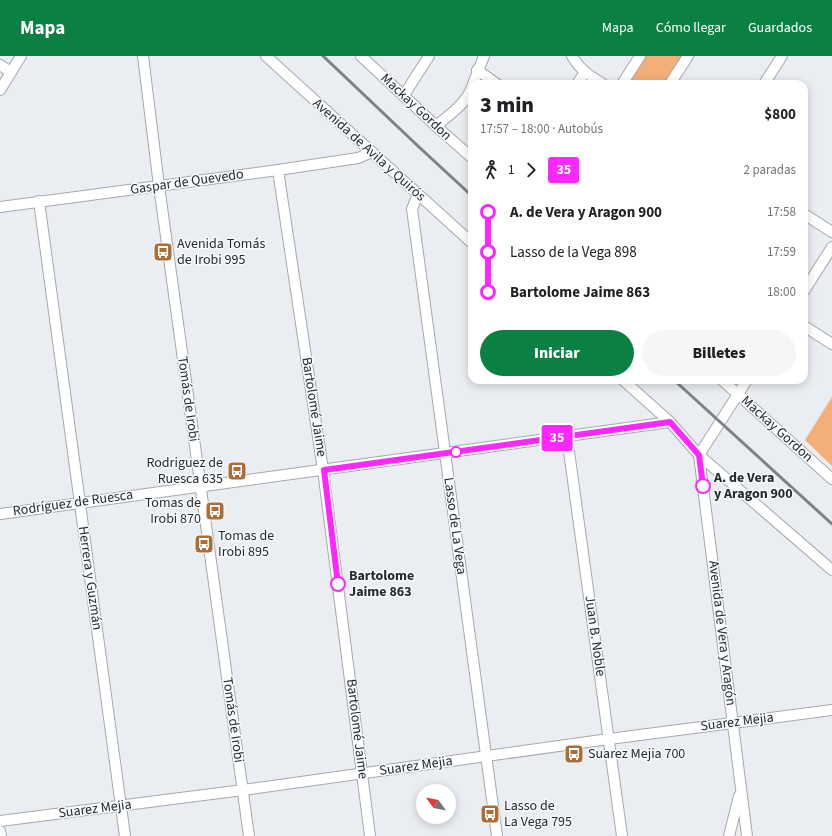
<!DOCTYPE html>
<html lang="es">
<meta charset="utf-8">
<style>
body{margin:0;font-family:"Source Sans 3",sans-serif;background:#f6f6f6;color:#202124;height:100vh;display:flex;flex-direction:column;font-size:15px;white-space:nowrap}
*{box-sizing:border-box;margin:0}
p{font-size:13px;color:#757577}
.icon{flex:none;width:22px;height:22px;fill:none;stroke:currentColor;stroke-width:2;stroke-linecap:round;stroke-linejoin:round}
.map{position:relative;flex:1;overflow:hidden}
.drawer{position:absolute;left:468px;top:24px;width:340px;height:304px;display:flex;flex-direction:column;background:#fff;border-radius:12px;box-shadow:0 2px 10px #0003}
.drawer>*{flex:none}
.badge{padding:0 8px;border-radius:3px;font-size:14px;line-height:26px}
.needle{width:26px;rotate:303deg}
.tools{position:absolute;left:416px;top:728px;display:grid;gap:8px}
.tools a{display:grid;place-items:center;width:40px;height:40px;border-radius:50%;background:#fff;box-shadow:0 2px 10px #0003;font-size:20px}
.map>.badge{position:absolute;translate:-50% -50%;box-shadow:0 0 0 2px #fff}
.legs{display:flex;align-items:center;gap:6px;height:44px;padding:0 12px;font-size:13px}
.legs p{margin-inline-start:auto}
.overview{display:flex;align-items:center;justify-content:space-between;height:68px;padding:0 12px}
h1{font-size:22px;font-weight:800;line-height:30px}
.cta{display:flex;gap:8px;margin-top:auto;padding:8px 12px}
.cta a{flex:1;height:46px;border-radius:24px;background:#0b8043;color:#fff;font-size:16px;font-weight:800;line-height:46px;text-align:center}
.cta a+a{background:#f6f6f6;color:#202124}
ul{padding:0 12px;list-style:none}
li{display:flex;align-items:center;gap:14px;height:40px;font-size:15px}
li i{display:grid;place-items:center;width:6px;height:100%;margin:0 5px;background:currentColor}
li i::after{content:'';width:10px;height:10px;margin:-5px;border:3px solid;border-radius:50%;background:#fff}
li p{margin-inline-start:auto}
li:first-child i{background:linear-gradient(#0000 50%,currentColor 0)}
li:last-child i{background:linear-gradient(currentColor 50%,#0000 0)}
header{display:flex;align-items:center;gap:24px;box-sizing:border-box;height:56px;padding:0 20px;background:#0b8043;color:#fff}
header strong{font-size:19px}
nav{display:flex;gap:22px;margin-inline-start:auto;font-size:14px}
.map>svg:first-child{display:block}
.green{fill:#f4af79}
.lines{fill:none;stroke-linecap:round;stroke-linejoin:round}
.minor-casing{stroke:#a5a9ac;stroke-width:12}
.minor{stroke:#fff;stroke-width:10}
.rail{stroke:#7f8284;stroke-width:3}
.line-1-casing{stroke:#fff;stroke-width:9}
.line-1{stroke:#fe27ff;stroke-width:6}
.stop-1-dot{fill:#fff;stroke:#fe27ff;stroke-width:2}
.labels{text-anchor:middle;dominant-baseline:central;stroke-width:3;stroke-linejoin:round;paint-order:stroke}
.street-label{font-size:14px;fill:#27292a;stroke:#f7fbfe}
.poi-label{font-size:14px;fill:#27292a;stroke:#f7fbfe;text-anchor:start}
.stop-label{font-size:14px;font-weight:bold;fill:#27292a;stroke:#f7fbfe;text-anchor:start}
</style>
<header>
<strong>Mapa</strong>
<nav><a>Mapa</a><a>Cómo llegar</a><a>Guardados</a></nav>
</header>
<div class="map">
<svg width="832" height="780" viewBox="0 0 832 780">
<rect width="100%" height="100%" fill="#eaedf1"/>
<!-- green -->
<g class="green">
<path d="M645 0H682L665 28H627Z"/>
<path d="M832 341V410L805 384Z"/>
</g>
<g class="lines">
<defs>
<g id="minor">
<path d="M143 0 159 130 249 780"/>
<path d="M266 0 472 187"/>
<path d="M361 0 436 70 472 102"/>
<path d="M572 0C580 14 590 20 603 28"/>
<path d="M0 9 11 16"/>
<path d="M477 14 497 28"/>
<path d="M473 28 484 0"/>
<path d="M577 28 585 16"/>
<path d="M622 28 640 0"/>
<path d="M670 28 688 0"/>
<path d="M764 28 782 0"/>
<path d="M0 34 21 0"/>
<path d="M404 39 429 0"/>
<path d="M436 70C449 59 466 48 472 31"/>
<path d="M278 114 323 414 370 780"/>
<path d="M418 138 412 153 497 780"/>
<path d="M39 145 125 780"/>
<path d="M0 151 278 114 358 102 372 96"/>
<path d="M804 158 832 176"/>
<path d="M804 235 832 191"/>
<path d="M804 270 832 288"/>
<path d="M623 324 670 366 699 399 832 514"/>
<path d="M722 324 832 423"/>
<path d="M567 381 622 780"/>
<path d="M699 399 747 780"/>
<path d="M699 399 747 324"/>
<path d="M0 458 670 366"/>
<path d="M0 765 243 734 609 683 832 654"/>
<path d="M0 775 1 780"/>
<path d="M729 780 739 740"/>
</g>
</defs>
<!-- minor casing -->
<use href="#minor" class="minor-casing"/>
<!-- minor -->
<use href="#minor" class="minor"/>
<!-- rail -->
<g class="rail">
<path d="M323 0 419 91 472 140"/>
<path d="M674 324 832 468"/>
</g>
</g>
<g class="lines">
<defs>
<path id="line-1" d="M338 528 324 414 670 366 699 399 703 430"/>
</defs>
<!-- line-1 casing -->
<use href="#line-1" class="line-1-casing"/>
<!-- line-1 -->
<use href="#line-1" class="line-1"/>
</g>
<!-- icons -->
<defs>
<symbol id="bus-square" viewBox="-11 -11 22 22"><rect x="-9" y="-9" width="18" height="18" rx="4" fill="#ad6d36" stroke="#f7fbfe"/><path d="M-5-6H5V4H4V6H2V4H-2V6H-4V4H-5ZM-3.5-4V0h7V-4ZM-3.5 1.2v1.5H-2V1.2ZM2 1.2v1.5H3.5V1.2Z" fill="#fff"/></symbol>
</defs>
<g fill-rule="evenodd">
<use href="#bus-square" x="152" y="185" width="22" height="22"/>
<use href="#bus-square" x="226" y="404" width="22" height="22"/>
<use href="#bus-square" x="204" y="444" width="22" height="22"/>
<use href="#bus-square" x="193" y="477" width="22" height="22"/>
<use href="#bus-square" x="563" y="687" width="22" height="22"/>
<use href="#bus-square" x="479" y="747" width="22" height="22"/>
</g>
<!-- markers -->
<g class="stop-1-dot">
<circle cx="456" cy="396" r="5"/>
<circle cx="703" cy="430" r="7"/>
<circle cx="338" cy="528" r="7"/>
</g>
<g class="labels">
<!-- street labels -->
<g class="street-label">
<text transform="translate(416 51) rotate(43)">Mackay Gordon</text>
<text transform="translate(369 94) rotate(42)">Avenida de Avila y Quirós</text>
<text transform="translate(187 126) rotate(-8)">Gaspar de Quevedo</text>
<text transform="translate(188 343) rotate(82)">Tomás de Irobi</text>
<text transform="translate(314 351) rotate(81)">Bartolomé Jaime</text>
<text transform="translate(777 373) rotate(42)">Mackay Gordon</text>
<text transform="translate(73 447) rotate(-8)">Rodríguez de Ruesca</text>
<text transform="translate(455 470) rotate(82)">Lasso de La Vega</text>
<text transform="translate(90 522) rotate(82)">Herrera y Guzmán</text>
<text transform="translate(722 577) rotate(83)">Avenida de Vera y Aragón</text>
<text transform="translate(595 580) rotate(82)">Juan B. Noble</text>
<text transform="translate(233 664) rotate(82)">Tomás de Irobi</text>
<text transform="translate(737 666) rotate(-7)">Suarez Mejia</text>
<text transform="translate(357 673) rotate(83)">Bartolomé Jaime</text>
<text transform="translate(416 710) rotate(-8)">Suarez Mejia</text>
<text transform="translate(95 753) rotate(-7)">Suarez Mejia</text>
</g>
<!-- poi labels -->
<g class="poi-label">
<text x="177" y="188">Avenida Tomás<tspan x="177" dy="16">de Irobi 995</tspan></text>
<text x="223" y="407" text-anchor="end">Rodriguez de<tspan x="223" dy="16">Ruesca 635</tspan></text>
<text x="201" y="447" text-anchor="end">Tomas de<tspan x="201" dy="16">Irobi 870</tspan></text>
<text x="218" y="480">Tomas de<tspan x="218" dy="16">Irobi 895</tspan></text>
<text x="588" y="698">Suarez Mejia 700</text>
<text x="504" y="750">Lasso de<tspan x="504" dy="16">La Vega 795</tspan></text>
</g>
<!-- stop labels -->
<g class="stop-label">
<text x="714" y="422">A. de Vera<tspan x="714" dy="16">y Aragon 900</tspan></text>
<text x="349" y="520">Bartolome<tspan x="349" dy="16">Jaime 863</tspan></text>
</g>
</g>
</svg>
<div class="tools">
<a><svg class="needle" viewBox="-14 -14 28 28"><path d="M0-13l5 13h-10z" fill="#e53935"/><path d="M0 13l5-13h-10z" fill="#757577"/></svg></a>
</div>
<b class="badge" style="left:557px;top:382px;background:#fe27ff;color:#fff">35</b>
<section class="drawer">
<div class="overview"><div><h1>3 min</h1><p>17:57 – 18:00 · Autobús</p></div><b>$800</b></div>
<div class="legs"><svg class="icon" aria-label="walk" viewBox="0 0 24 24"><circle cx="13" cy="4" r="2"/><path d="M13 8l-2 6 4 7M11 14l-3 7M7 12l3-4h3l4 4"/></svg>1<svg class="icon" aria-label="forward" viewBox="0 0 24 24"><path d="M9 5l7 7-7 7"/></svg><b class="badge" style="background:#fe27ff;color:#fff">35</b><p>2 paradas</p></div>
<ul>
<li><i style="color:#fe27ff"></i><b>A. de Vera y Aragon 900</b><p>17:58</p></li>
<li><i style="color:#fe27ff"></i><span>Lasso de la Vega 898</span><p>17:59</p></li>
<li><i style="color:#fe27ff"></i><b>Bartolome Jaime 863</b><p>18:00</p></li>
</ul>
<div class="cta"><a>Iniciar</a><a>Billetes</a></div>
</section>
</div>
